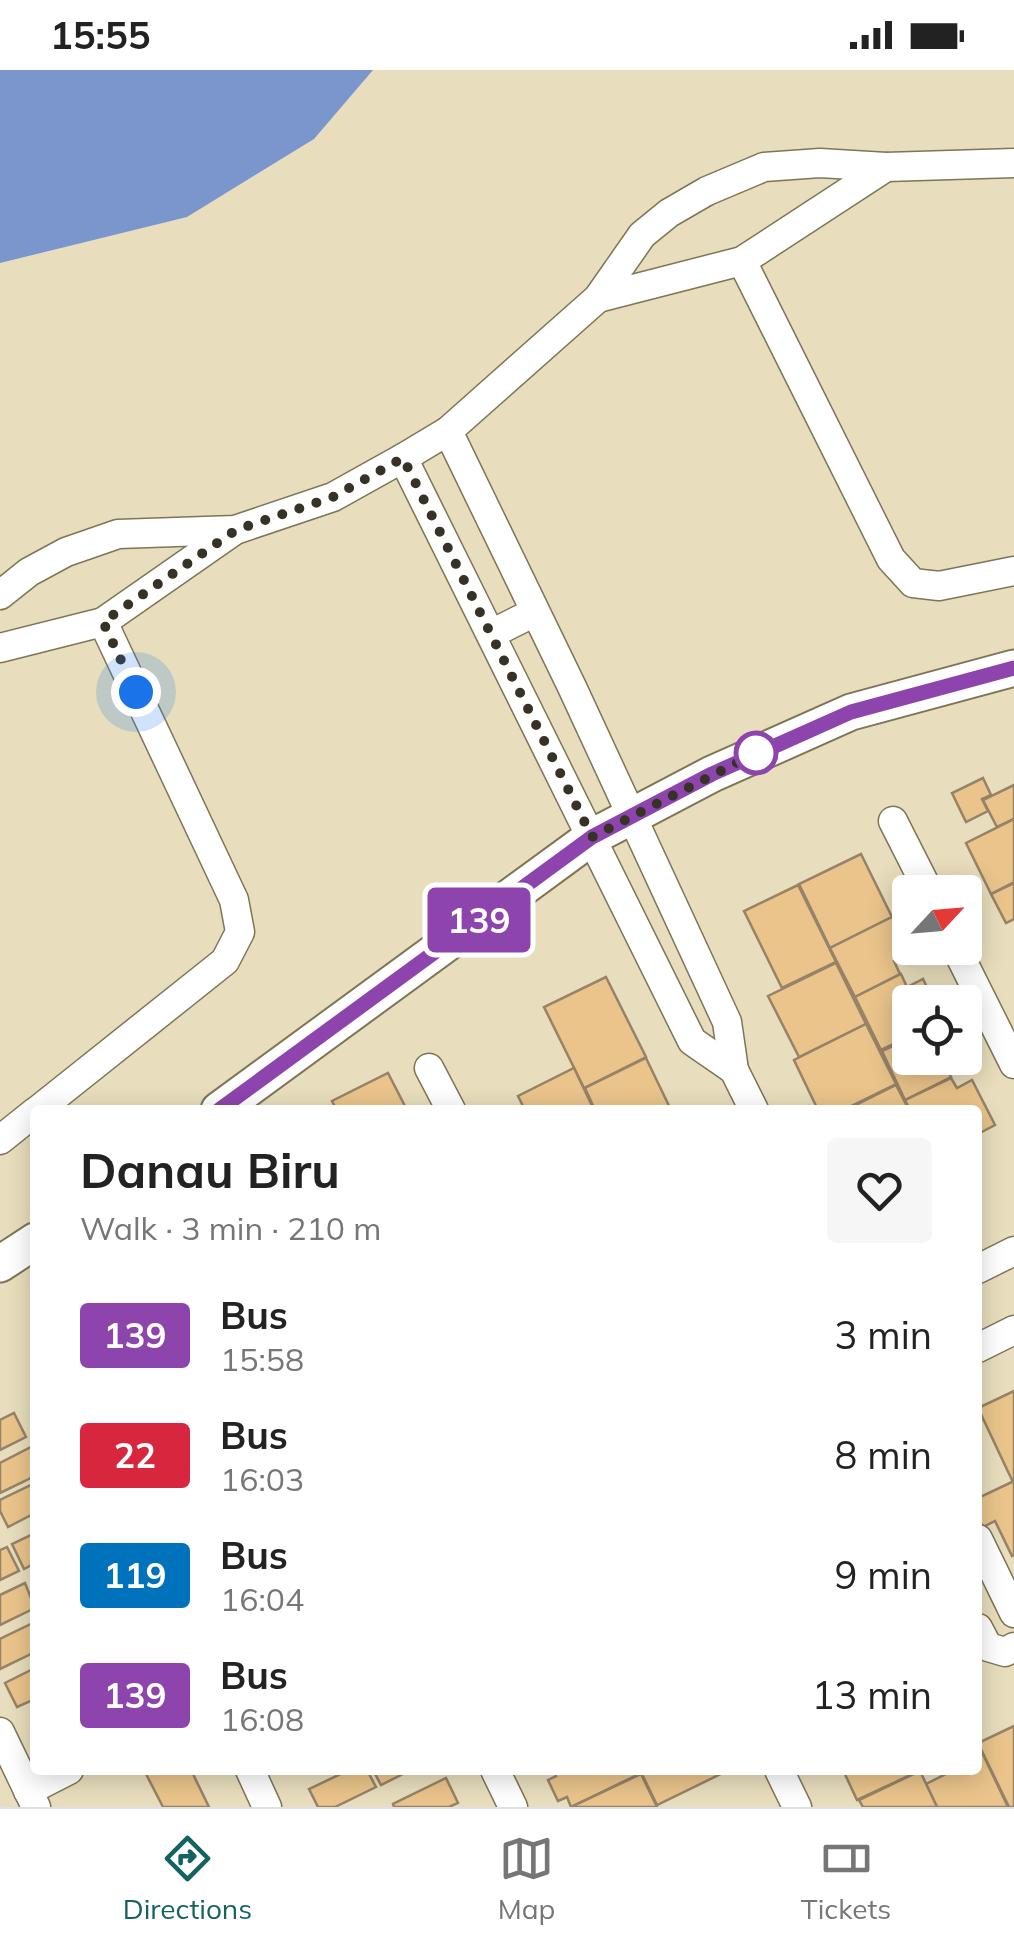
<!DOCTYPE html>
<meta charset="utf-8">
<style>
body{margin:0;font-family:Mulish,sans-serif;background:#f6f6f6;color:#222;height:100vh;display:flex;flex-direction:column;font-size:38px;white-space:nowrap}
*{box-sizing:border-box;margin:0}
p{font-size:32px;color:#767676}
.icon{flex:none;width:55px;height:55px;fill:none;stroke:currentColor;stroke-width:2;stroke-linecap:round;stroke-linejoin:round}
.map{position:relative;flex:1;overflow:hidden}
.drawer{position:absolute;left:30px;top:1035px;width:952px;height:670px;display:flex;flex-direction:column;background:#fff;border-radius:10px;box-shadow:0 5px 25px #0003}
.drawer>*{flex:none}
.badge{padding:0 20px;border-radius:8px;font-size:35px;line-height:65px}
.needle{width:65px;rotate:64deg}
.tools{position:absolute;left:892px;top:805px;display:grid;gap:20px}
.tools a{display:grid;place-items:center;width:90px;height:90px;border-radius:10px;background:#fff;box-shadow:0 5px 25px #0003;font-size:50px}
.you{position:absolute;width:50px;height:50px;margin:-25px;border:8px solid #fff;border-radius:50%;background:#1a73e8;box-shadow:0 0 0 15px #1a73e833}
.map>.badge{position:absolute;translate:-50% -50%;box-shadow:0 0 0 5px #fff}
.round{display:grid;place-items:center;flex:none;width:105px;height:105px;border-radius:10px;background:#f6f6f6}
.headline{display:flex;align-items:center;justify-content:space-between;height:170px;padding:0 50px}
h1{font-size:48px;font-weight:700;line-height:75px}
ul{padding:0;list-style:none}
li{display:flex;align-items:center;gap:30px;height:120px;padding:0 50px}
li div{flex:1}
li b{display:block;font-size:38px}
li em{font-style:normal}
li .badge{min-width:110px;font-weight:700;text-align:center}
.status{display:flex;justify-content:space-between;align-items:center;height:70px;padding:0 50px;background:#fff;direction:ltr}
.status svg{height:28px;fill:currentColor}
.menu{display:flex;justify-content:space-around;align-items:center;height:140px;border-top:2px solid #e0e0e0;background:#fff;font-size:28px;color:#767676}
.menu a{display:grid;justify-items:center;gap:5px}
.menu .current{color:#146361}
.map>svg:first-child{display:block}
.water{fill:#7b96cc}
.building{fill:#eac48b;stroke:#968368;stroke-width:2.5}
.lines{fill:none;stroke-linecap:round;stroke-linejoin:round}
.minor-casing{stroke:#7d7556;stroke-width:31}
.tertiary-casing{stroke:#7d7556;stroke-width:39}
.minor{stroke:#fff;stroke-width:28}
.tertiary{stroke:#fff;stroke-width:35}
.line-casing{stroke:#fff;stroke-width:22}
.line{stroke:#8e44ad;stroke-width:15}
.walk{stroke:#363225;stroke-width:10;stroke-dasharray:0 18}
.stop-dot{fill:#fff;stroke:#8e44ad;stroke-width:5}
</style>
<div class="status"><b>15:55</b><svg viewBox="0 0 49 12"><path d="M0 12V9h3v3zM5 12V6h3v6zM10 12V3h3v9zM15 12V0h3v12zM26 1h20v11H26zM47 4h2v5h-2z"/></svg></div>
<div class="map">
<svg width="1014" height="1737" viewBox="0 0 1014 1737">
<rect width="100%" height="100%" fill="#e8debd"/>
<!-- water -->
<path class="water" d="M0 0H373L314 69 187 147 0 193Z"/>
<!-- building -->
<g class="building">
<path d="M983 708 991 725 982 729 988 741 966 752 952 723Z"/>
<path d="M1014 715V749L997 757 983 730Z"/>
<path d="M1014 749V812L991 824 966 773Z"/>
<path d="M861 784 892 847 830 878 799 814Z"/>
<path d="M1014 813V849L1006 853 991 824Z"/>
<path d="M798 815 836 892 782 918 744 841Z"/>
<path d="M892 847 910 883 894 891 900 904 855 927 830 878Z"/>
<path d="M836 893 866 954 799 987 768 926Z"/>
<path d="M901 904 907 917 923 909 934 932H910V966L881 980 855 927Z"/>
<path d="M606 907 646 987 584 1018 544 937Z"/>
<path d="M866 954 896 1014 843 1040H818L794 990Z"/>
<path d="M910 968V988H959L945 994 951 1007 905 1030 882 981Z"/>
<path d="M646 988 671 1040H595L585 1018Z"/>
<path d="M574 998 594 1040H525L518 1026Z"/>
<path d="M388 1003 407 1040H329L335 1037 332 1031Z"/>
<path d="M951 1008 957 1018 972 1010 995 1055 978 1064V1040H910L905 1030Z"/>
<path d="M896 1015 909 1040H846Z"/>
<path d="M1014 1321V1409L1012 1410 978 1338Z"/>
<path d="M14 1343 26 1367 0 1380V1350Z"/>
<path d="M33 1376 35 1406 0 1423V1393Z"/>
<path d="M1014 1411V1485L1012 1486 995 1451 983 1457 978 1447V1428Z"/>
<path d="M35 1413V1443L8 1457 0 1441V1430Z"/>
<path d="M35 1463V1493L24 1499 12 1474Z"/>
<path d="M7 1477 19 1501 0 1510V1480Z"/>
<path d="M25 1513 35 1538 0 1555V1525Z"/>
<path d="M35 1552V1582L0 1599V1569Z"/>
<path d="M35 1598V1629L17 1637 5 1613Z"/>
<path d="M1014 1656V1737H1009L978 1673Z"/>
<path d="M978 1674 1008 1737H937L926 1714 954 1700H978Z"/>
<path d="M144 1700H191L209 1737H163Z"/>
<path d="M349 1700H367L376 1717 335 1737H318L309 1719Z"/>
<path d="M373 1700H411L381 1715Z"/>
<path d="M554 1700H639L641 1703 571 1737 567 1727 558 1731 548 1710 556 1706Z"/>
<path d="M640 1700H729L657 1735Z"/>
<path d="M843 1700H919V1701L857 1730Z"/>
<path d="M920 1701 937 1737H863L859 1730Z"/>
<path d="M641 1704 657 1737H571Z"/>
<path d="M446 1708 458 1733 449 1737H394L393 1734Z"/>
</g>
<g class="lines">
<defs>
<g id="minor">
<path d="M742 191 891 489 913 513 939 516 1014 501"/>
<path d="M598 228 742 191 886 97"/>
<path d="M448 361 572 617 727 952 734 1000 754 1040"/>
<path d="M403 388 692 971 734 1000"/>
<path d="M0 525 29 502 66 482 118 464 235 460 333 427 403 388 448 361 598 228 642 165 669 143 707 121 764 97 820 93 886 97 1014 93"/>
<path d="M491 564 535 542"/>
<path d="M0 578 103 552 235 460"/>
<path d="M893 751 929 822"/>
<path d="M956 878 1014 994"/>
<path d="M429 998 451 1040"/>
<path d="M38 1040 225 891 240 862 234 830 103 552"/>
<path d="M0 1070 35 1042"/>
<path d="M978 1199 1014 1181"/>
<path d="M978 1278 1014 1260"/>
<path d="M978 1469 1014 1543"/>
<path d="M978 1558 988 1577 1005 1582 1014 1577"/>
<path d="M0 1662 36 1737"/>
<path d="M250 1700 267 1737"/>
<path d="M495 1700 513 1737"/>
<path d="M779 1700 797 1737"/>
<path d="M28 1721 69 1700"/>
</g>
<g id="tertiary">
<path d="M219 1040 592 767 712 704 851 642 1014 598"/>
<path d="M0 1194 35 1171"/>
</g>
</defs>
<!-- minor casing -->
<use href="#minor" class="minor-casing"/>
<!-- tertiary casing -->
<use href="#tertiary" class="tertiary-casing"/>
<!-- minor -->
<use href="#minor" class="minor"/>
<!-- tertiary -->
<use href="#tertiary" class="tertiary"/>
</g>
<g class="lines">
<defs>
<path id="line" d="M219 1040 592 767 712 704 851 642 1014 598"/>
</defs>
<!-- line casing -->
<use href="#line" class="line-casing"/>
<!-- line -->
<use href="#line" class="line"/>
<!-- walk -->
<path class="walk" d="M136 622 103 552 236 460 333 427 403 388 592 767 756 683"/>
</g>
<!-- markers -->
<circle class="stop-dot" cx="756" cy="683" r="20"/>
</svg>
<div class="tools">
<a><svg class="needle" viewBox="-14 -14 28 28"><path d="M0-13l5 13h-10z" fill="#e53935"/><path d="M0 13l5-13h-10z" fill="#767676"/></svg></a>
<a><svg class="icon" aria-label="locate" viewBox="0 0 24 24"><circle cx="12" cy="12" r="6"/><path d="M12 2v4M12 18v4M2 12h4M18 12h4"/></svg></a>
</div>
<div class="you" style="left:136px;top:622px"></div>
<b class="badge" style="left:479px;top:850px;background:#8e44ad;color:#fff">139</b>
<section class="drawer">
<div class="headline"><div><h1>Danau Biru</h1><p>Walk · 3 min · 210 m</p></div><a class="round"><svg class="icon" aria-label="heart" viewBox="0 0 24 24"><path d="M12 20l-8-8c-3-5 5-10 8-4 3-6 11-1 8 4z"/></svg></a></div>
<ul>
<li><span class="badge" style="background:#8e44ad;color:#fff">139</span><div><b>Bus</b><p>15:58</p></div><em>3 min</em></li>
<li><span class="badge" style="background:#d7263d;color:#fff">22</span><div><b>Bus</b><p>16:03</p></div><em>8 min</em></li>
<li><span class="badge" style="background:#0072bc;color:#fff">119</span><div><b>Bus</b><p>16:04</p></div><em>9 min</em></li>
<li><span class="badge" style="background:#8e44ad;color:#fff">139</span><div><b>Bus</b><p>16:08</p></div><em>13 min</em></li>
</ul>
</section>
</div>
<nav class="menu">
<a class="current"><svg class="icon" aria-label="directions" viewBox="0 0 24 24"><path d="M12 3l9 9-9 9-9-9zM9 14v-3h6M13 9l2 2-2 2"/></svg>Directions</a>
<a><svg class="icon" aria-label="map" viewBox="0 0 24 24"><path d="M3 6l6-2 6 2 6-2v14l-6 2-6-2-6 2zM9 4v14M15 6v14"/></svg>Map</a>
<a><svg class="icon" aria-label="tickets" viewBox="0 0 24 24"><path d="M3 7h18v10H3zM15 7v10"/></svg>Tickets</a>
</nav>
